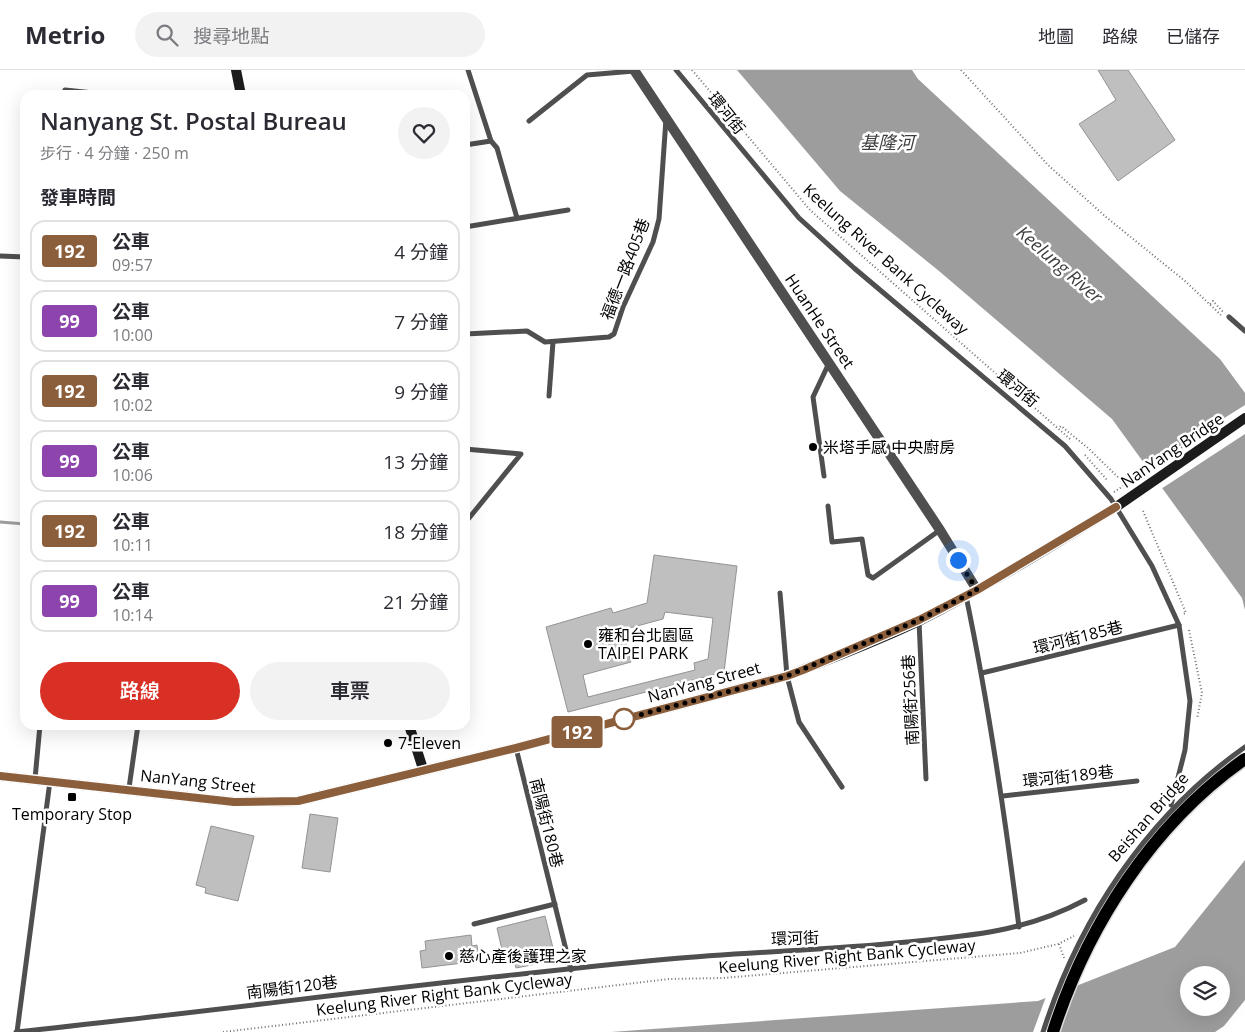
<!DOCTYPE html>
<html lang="zh-TW">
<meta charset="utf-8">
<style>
body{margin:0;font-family:"Open Sans","Noto Sans TC",sans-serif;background:#f2f2f3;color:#2b2b33;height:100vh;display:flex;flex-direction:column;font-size:19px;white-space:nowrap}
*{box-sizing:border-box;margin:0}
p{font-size:16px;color:#7c7c81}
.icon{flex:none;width:28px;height:28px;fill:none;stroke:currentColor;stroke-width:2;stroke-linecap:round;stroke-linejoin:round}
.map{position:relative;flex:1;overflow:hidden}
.drawer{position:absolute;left:20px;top:20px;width:450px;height:640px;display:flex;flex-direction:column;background:#fff;border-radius:15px;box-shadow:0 5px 20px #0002}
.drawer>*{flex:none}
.badge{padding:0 10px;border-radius:4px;font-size:18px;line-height:32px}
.buttons{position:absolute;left:1180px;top:896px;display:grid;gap:10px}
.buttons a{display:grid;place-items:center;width:50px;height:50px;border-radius:50%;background:#fff;box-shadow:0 5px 20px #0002;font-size:25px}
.you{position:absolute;width:25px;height:25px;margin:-12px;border:4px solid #fff;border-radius:50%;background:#1a73e8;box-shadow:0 0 0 8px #1a73e833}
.map>.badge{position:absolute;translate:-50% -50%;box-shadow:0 0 0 2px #fff}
h2{padding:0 20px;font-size:19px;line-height:45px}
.round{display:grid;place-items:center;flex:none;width:52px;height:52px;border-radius:26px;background:#f2f2f3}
.head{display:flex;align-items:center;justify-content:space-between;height:85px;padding:0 20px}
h1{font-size:24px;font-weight:600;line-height:38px}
.button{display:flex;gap:10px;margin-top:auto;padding:10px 20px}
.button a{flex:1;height:58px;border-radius:30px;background:#d93025;color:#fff;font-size:20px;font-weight:600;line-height:58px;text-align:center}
.button a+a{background:#f2f2f3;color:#2b2b33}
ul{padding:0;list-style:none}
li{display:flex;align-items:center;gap:15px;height:62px;margin:0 10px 8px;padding:0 10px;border:2px solid #e1e1e2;border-radius:15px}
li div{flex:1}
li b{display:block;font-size:19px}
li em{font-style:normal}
li .badge{min-width:55px;font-weight:700;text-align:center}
header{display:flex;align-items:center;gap:30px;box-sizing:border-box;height:70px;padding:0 25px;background:#fff;border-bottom:1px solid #e1e1e2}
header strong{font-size:24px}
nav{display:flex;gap:28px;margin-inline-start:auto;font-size:18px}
.search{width:350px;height:45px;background:#f2f2f3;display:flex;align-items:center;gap:12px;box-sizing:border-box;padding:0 18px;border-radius:28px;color:#7c7c81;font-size:19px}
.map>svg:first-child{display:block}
.water{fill:#9d9d9d;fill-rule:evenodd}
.pier{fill:#fff}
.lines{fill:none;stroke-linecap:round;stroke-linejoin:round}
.stream{stroke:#9d9d9d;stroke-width:3}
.building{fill:#bfbfbf;stroke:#939393;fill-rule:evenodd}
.path{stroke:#717171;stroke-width:2;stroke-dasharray:1 2.5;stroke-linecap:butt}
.lane{stroke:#4f4f4f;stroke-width:5}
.street{stroke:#4f4f4f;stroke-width:10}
.secondary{stroke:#1c1c1c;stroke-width:10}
.primary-bridge-casing{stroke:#dbdbdb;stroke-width:15;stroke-linecap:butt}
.path-bridge{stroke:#717171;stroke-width:2;stroke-dasharray:1 2.5;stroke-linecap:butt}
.lane-bridge{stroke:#4f4f4f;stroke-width:5}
.secondary-bridge{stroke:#1c1c1c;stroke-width:10}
.primary-bridge{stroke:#000;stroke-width:12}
.line-casing{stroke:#fff;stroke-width:11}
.line{stroke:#8b5e3c;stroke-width:8}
.walk{stroke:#000;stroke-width:5;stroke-dasharray:0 9}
.poi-dot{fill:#000;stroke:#fff;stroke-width:2}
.stop-dot{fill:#fff;stroke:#8b5e3c;stroke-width:2.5}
.labels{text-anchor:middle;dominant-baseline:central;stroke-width:5;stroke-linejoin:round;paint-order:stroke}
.street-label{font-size:16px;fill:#000;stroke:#fff}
.poi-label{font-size:16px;fill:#000;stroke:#fff;text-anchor:start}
.water-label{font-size:18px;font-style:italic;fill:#3e3e3e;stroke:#fff}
</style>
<header>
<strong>Metrio</strong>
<div class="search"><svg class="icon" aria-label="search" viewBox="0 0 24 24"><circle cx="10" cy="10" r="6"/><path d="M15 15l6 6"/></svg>搜尋地點</div>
<nav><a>地圖</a><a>路線</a><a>已儲存</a></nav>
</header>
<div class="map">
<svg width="1245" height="962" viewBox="0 0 1245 962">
<rect width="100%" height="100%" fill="#fff"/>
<!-- water -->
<g class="water">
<path d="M737 0H912L918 9 1220 289 1245 323V540L1242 528 1112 349 939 201 840 121Z"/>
<path d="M1245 790V930L1224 956 1215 962H611L1038 931 1175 877ZM1189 905H1221V938H1189Z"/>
</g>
<!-- pier -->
<g class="pier">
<path d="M1245 335V364L1161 419 1145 398Z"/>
<path d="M1070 915 1054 962H1033L1047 924Z"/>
</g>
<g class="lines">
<!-- stream -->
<path class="stream" d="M0 452 25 454"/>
</g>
<!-- building -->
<g class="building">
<path d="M1098 0H1128L1175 70 1118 111 1079 54 1116 30Z"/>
<path d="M654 485 737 496 724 602 568 642 546 557 611 538 613 543 647 533ZM665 542 713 548 708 589 694 593 695 600 588 627 583 605 631 592 622 560 663 549Z"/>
<path d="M310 744 338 748 330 802 302 798Z"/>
<path d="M211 756 254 766 238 831 205 823 206 818 196 815Z"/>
<path d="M545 846 556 890 516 898 514 891 505 893 497 858Z"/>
<path d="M471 865 472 876 477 875 479 891 422 898 420 881 426 880 425 871Z"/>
</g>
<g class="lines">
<!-- path -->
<g class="path">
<path d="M692 0 810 140 1070 369"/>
<path d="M961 0 1048 95 1106 147 1185 211 1221 245"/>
<path d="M1210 234 1213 231 1224 243"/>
<path d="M1060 357 1061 356 1088 378 1123 412"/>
<path d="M1085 385 1107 410"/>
<path d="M1143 441 1186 543 1183 544"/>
<path d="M1189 560 1202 623 1197 649"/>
<path d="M1186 715 1188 705"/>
<path d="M1059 874 1064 888"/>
<path d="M223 962 669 909 723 908 1020 883 1058 874 1074 866"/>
</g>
<!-- lane -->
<g class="lane">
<path d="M468 0 491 71"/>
<path d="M676 0 799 148 854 198 1065 376 1111 429 1152 496 1179 555 1190 631 1185 680 1171 735"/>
<path d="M65 25V20L113 25"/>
<path d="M529 51 587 5 634 1"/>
<path d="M465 75 491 71 497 78 517 148"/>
<path d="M465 157 568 140"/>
<path d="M0 186 25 187"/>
<path d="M1229 247 1245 261"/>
<path d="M465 264 527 261 545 272 609 267 614 264 623 237 653 172 659 149 666 49"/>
<path d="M549 326 553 272"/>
<path d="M465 379 521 384 465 453"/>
<path d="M824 406 813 327 829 293"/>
<path d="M828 436 832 472 862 469 868 505 873 508 940 460"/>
<path d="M780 523 787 606 799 652 842 717"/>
<path d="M966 526C989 636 1005 746 1019 857"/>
<path d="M919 551 926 709"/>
<path d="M982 603 1179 555"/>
<path d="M516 678 571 900"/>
<path d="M35 709 40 655"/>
<path d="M129 718 138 655"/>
<path d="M1003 726 1137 711"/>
<path d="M474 854 555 834"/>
<path d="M16 962C234 939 451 909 669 889 748 882 828 880 907 872 972 866 1027 861 1085 830"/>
<path d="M17 962 50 711"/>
</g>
<!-- street -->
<path class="street" d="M634 0 940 460 977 520"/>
<!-- secondary -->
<g class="secondary">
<path d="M236 0 241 25"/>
<path d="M409 655 423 699"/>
<path d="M0 706 234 732 298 731 516 678 787 606C832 588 878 571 921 550 988 516 1051 476 1116 437"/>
</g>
<defs>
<path id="primary-bridge" d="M1053 962C1087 856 1153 753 1245 689"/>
</defs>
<!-- primary-bridge casing -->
<use href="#primary-bridge" class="primary-bridge-casing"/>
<!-- path-bridge -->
<path class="path-bridge" d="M1114 422 1187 374"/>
<!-- lane-bridge -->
<path class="lane-bridge" d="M1043 962C1079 849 1147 746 1245 677"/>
<!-- secondary-bridge -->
<path class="secondary-bridge" d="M1116 437 1245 348"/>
<!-- primary-bridge -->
<use href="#primary-bridge" class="primary-bridge"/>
</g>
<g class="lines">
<defs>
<path id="line" d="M0 706 234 732 298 731 516 678 787 606 803 600 919 550 977 520 1116 437"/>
</defs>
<!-- line casing -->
<use href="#line" class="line-casing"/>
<!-- line -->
<use href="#line" class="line"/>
<!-- walk -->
<path class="walk" d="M624 649 787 606 919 550 977 520 958 490"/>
</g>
<!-- markers -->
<g class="poi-dot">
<circle cx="813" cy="377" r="5"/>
<circle cx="588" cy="574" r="5"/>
<circle cx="388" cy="673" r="5"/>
<rect x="67" y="722" width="10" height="10" rx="2.5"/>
<circle cx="449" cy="886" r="5"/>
</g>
<circle class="stop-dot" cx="624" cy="649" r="10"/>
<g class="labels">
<!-- street labels -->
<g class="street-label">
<text transform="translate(727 43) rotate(51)">環河街</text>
<text transform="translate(886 189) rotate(42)">Keelung River Bank Cycleway</text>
<text transform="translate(625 199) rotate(-69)">福德一路405巷</text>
<text transform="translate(820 251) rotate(56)">HuanHe Street</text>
<text transform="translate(1018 318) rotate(40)">環河街</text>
<text transform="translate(1172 380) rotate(-34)">NanYang Bridge</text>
<text transform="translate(1078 567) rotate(-14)">環河街185巷</text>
<text transform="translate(704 612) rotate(-15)">NanYang Street</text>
<text transform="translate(910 630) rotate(-93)">南陽街256巷</text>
<text transform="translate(1068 706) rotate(-6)">環河街189巷</text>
<text transform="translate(198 711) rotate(6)">NanYang Street</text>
<text transform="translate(1148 747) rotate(-49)">Beishan Bridge</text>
<text transform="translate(547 753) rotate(76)">南陽街180巷</text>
<text transform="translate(795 868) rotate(-2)">環河街</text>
<text transform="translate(847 886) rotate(-5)">Keelung River Right Bank Cycleway</text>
<text transform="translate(292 917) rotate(-7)">南陽街120巷</text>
<text transform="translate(444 924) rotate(-7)">Keelung River Right Bank Cycleway</text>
</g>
<!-- poi labels -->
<g class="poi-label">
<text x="823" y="377">米塔手感 中央廚房</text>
<text x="598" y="565">雍和台北園區<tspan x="598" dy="18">TAIPEI PARK</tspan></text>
<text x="398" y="673">7-Eleven</text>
<text x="72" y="744" text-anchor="middle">Temporary Stop</text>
<text x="459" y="886">慈心產後護理之家</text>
</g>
<!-- water labels -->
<g class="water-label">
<text x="887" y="72">基隆河</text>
<text transform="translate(1060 194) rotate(41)">Keelung River</text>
</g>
</g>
</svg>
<div class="buttons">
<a><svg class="icon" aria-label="layers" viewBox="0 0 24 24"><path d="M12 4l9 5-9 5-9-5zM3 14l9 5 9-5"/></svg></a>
</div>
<div class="you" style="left:958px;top:490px"></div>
<b class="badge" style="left:577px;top:662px;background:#8b5e3c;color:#fff">192</b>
<section class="drawer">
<div class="head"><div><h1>Nanyang St. Postal Bureau</h1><p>步行 · 4 分鐘 · 250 m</p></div><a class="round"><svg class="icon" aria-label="heart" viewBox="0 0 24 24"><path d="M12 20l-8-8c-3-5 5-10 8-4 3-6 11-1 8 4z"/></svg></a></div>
<h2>發車時間</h2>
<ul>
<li><span class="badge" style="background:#8b5e3c;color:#fff">192</span><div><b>公車</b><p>09:57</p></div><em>4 分鐘</em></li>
<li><span class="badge" style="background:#8e44ad;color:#fff">99</span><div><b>公車</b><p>10:00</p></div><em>7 分鐘</em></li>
<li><span class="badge" style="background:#8b5e3c;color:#fff">192</span><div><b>公車</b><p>10:02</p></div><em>9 分鐘</em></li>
<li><span class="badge" style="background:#8e44ad;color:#fff">99</span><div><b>公車</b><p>10:06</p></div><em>13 分鐘</em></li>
<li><span class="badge" style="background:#8b5e3c;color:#fff">192</span><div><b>公車</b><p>10:11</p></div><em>18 分鐘</em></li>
<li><span class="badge" style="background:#8e44ad;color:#fff">99</span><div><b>公車</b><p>10:14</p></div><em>21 分鐘</em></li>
</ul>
<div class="button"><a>路線</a><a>車票</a></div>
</section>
</div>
